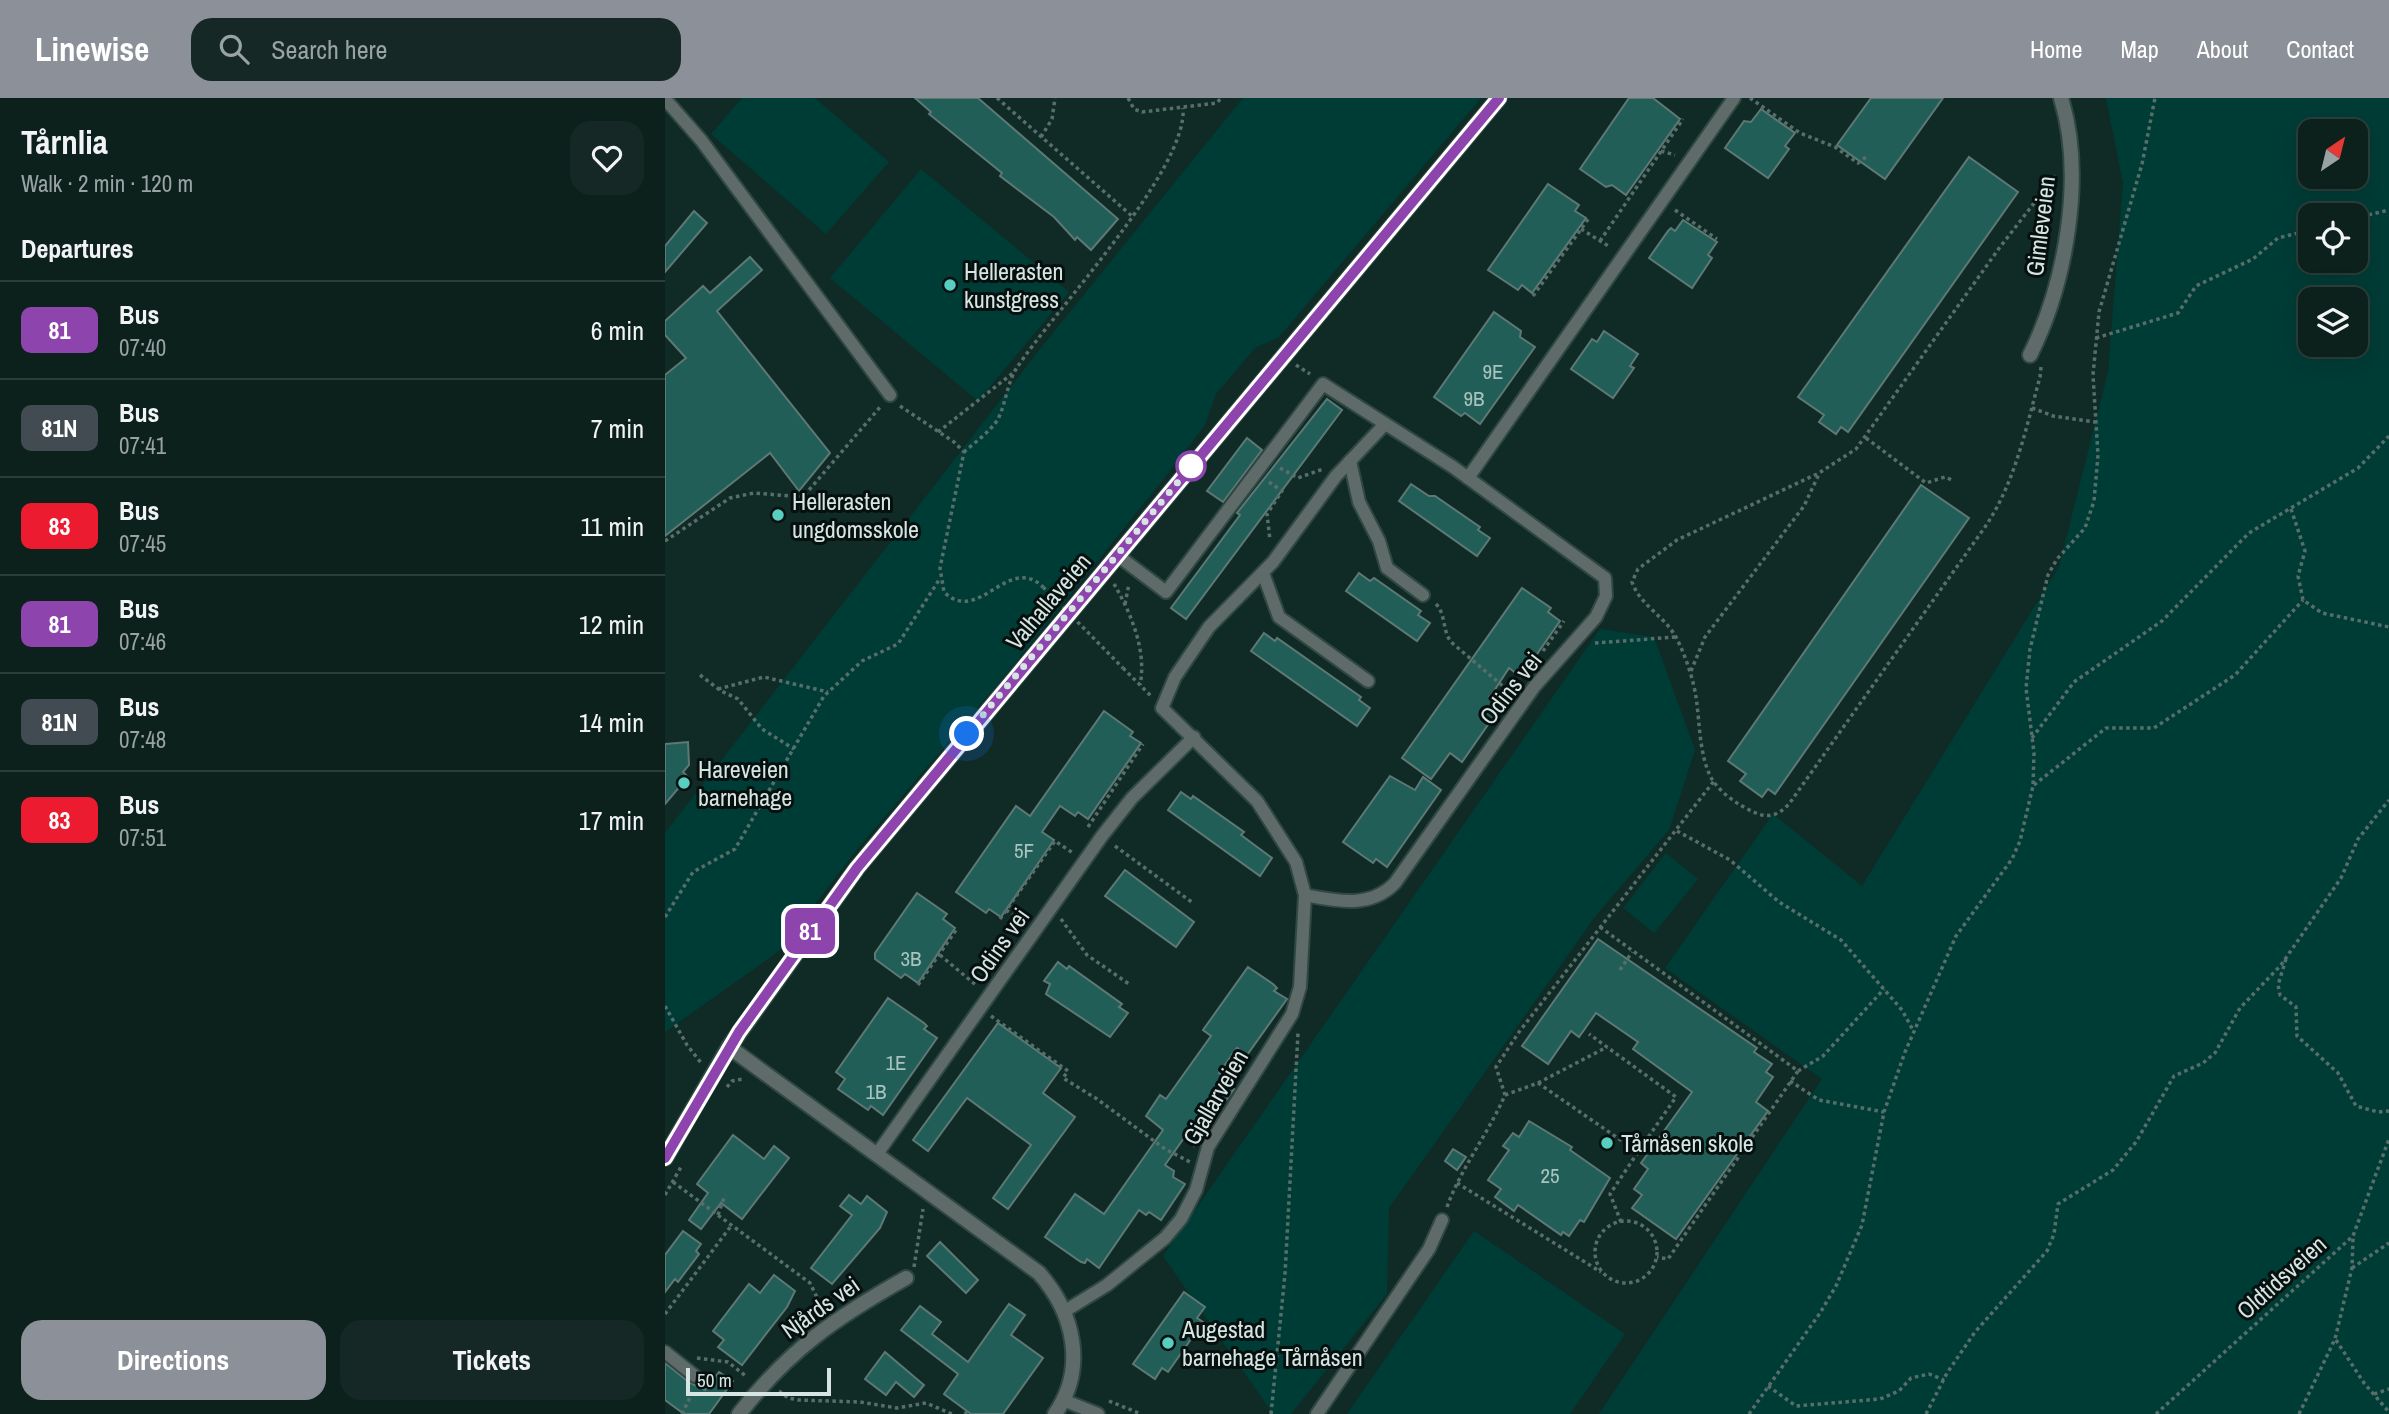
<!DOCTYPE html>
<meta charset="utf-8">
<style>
body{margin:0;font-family:"Archivo Narrow",sans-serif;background:#152825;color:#f1f3f6;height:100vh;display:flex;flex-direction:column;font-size:26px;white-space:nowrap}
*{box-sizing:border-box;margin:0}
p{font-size:23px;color:#9aa3a3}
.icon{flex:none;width:38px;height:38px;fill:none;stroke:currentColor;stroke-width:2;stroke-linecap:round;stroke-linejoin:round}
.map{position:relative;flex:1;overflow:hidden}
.details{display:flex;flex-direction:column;background:#0c201c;width:665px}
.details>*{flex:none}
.badge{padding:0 14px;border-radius:10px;font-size:24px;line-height:46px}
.needle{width:46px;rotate:35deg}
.tools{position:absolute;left:1633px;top:21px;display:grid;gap:14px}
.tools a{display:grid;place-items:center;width:70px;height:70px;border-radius:14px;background:#0c201c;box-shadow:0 7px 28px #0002,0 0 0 2px #2c3e3b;font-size:35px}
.scale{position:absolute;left:21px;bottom:18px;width:145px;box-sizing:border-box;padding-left:7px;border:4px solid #d6e5e2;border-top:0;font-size:19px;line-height:24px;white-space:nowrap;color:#d6e5e2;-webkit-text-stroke:5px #06100f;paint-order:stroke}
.you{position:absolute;width:35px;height:35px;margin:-18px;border:5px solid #fff;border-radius:50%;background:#1a73e8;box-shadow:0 0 0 10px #1a73e833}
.map>.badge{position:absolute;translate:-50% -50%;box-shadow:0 0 0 4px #fff}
h2{padding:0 21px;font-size:26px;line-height:63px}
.round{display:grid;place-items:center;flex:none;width:74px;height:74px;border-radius:21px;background:#152825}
.headline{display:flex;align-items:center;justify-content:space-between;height:119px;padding:0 21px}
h1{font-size:33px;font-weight:700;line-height:52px}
.primary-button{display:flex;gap:14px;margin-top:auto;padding:14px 21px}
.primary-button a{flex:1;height:80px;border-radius:21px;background:#8c9099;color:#fff;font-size:28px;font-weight:700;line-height:80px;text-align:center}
.primary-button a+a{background:#152825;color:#f1f3f6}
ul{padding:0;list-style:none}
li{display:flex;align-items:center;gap:21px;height:98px;padding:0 21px;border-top:2px solid #2c3e3b}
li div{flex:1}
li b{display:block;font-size:26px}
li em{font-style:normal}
li .badge{min-width:77px;font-weight:700;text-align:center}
header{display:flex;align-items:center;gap:42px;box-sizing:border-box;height:98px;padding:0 35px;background:#8c9099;color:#fff}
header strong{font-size:33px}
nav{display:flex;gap:38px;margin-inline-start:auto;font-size:24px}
.search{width:490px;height:63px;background:#152825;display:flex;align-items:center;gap:18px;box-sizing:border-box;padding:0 24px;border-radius:21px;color:#9aa3a3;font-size:26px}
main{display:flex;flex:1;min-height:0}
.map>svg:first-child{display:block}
.green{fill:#003c36;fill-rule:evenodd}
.building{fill:#215e57;stroke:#5e7975;stroke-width:2}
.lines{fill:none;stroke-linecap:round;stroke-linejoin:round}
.service-casing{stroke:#304844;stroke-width:16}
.minor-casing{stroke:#304844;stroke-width:18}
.tertiary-casing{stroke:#304844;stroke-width:18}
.path{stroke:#586e6a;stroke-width:3.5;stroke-dasharray:3.5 3.5;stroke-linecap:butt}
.service{stroke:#5f6b69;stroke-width:12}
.minor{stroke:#5f6b69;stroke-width:14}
.tertiary{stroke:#5f6b69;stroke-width:14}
.path-bridge{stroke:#586e6a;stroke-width:3.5;stroke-dasharray:3.5 3.5;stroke-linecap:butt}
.line-casing{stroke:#fff;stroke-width:16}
.line{stroke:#8e44ad;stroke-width:10}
.walk{stroke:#d6e5e2;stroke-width:7;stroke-dasharray:0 12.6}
.poi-dot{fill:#58cec0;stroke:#06100f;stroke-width:2.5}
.stop-dot{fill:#fff;stroke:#8e44ad;stroke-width:3.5}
.labels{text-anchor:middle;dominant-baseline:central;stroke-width:6;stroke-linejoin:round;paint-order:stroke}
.number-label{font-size:21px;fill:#a9c3bf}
.street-label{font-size:24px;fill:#d6e5e2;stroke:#06100f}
.poi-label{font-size:24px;fill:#d6e5e2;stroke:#06100f;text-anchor:start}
</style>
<header>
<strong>Linewise</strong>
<div class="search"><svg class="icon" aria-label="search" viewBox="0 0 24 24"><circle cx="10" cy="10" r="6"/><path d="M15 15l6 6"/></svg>Search here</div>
<nav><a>Home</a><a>Map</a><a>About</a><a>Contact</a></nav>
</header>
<main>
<section class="details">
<div class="headline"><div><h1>Tårnlia</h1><p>Walk · 2 min · 120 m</p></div><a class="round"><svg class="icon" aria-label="heart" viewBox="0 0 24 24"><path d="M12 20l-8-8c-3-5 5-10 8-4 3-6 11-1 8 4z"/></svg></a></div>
<h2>Departures</h2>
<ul>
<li><span class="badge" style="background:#8e44ad;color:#fff">81</span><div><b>Bus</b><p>07:40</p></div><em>6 min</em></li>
<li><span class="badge" style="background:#424a52;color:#fff">81N</span><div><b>Bus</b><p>07:41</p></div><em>7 min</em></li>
<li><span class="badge" style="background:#ed1b2f;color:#fff">83</span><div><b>Bus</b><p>07:45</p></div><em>11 min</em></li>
<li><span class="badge" style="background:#8e44ad;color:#fff">81</span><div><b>Bus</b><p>07:46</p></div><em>12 min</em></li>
<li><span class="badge" style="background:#424a52;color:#fff">81N</span><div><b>Bus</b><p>07:48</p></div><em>14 min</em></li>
<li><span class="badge" style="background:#ed1b2f;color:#fff">83</span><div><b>Bus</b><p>07:51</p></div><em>17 min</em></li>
</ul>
<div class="primary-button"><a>Directions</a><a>Tickets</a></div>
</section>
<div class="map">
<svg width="1724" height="1316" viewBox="0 0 1724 1316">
<rect width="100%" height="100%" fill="#102a26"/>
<!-- green -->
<g class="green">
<path d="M77 0H150L224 64 161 136 46 36Z"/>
<path d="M578 0H816L614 239 590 250 551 296 540 327 497 383 348 568 194 749 114 853 0 934V735L375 251Z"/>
<path d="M1441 0H1724V1316H934L1157 981 1000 870 1108 716 1197 788 1394 469 1443 274 1458 85ZM1645 33H1690V79H1645ZM1645 117H1690V163H1645ZM1645 201H1690V247H1645Z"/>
<path d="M256 71 404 194 313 303 165 180Z"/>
<path d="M935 531 989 539 1030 652 1004 732 929 820 724 1110 722 1196 626 1316H608L498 1158Z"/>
<path d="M1001 755 1033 781 989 835 958 810Z"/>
<path d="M809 1133 960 1236 905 1316H682Z"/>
</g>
<!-- building -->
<g class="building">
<path d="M250 0H313L453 121 426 152 412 139 410 142 389 119 335 78 337 75 264 16 266 14Z"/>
<path d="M964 0H988L1015 21 961 97 947 87 941 89 915 71Z"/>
<path d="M1206 0H1278L1220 81 1172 47Z"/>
<path d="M1096 11 1130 35 1120 48 1124 51 1103 80 1060 50 1079 23 1086 24Z"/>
<path d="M1304 59 1353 94 1183 334 1176 329 1171 336 1154 324 1159 317 1133 299Z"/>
<path d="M883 86 914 107 910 113 921 120 867 195 857 187 853 192 823 172Z"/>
<path d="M29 113 42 125 0 174V148Z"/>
<path d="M1018 122 1052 144 1043 157 1047 160 1027 190 984 160 1003 133 1006 130 1010 133Z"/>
<path d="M85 159 97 172 52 213 165 355 134 393 105 355 0 438V277L21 260 0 237V223L38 188 45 195Z"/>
<path d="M829 214 856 233 855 239 870 249 815 326 800 315 796 318 769 299Z"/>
<path d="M939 233 973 256 965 268 969 270 948 300 906 271 927 241 932 244Z"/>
<path d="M662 301 677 312 521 521 506 510 575 417 572 415Z"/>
<path d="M582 340 597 352 558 404 542 393Z"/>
<path d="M746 386 764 398H770L815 429 813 432 825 440 812 458 734 403Z"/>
<path d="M1256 387 1304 420 1110 696 1103 691 1097 699 1075 683 1081 676 1063 663Z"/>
<path d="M694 475 705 483 709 480 756 513 753 517 765 525 752 543 681 493Z"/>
<path d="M857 490 886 510 883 514 895 523 856 579 844 570 827 596 824 599 836 608 797 664 785 655 766 681 737 660Z"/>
<path d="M599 535 610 543 612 540 696 599 694 602 705 610 692 628 586 553Z"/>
<path d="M439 613 464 631 468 634 465 638 476 645 423 721 413 714 410 718 395 708 377 734 389 742 374 764 336 819 324 811 321 815 291 794 351 708 365 718Z"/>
<path d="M23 644 24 667 18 674 23 679 0 706V646Z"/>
<path d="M725 678 750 692 758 679 776 692 722 769 711 761 708 765 678 744Z"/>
<path d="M516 694 526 701 528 698 579 734 576 737 607 760 595 778 503 712Z"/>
<path d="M460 772 529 824 511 849 440 798Z"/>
<path d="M252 795 282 816 278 821 290 830 253 885 240 876 236 880 210 861V855Z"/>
<path d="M933 841 1092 950 1089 954 1107 966 1101 974 1108 979 1091 1004 1103 1013 1011 1141 967 1110 977 1097 969 1091 983 1071 976 1065 1027 994 968 951 973 944 931 915 914 939 906 933 883 966 857 948Z"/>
<path d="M393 864 402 871 404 868 457 906 454 909 463 915 445 939 381 896 385 886 379 883Z"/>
<path d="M583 869 608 886 612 890 609 893 622 901 582 957 572 950 554 975 560 980 558 984 569 991 529 1048 519 1040 500 1067 509 1073 508 1079 520 1086 496 1122 484 1114 481 1117 474 1112 434 1170 422 1161 420 1165 416 1164 380 1139 410 1096 439 1116 498 1032 481 1018 495 997 501 1001 546 938 538 932Z"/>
<path d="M223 900 259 925 262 928 259 931 272 940 218 1017 206 1008 203 1012 173 991 180 981 171 974Z"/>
<path d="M333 925 396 970 378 995 410 1019 343 1111 328 1100 366 1047 302 1000 263 1053 248 1042Z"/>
<path d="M864 1023 907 1049 905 1052 945 1080 919 1124 915 1122 904 1138 898 1134 896 1137 853 1107 849 1113 830 1099 836 1091 823 1082 844 1052 838 1048 848 1035 854 1039Z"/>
<path d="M68 1037 99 1061 109 1048 124 1060 77 1121 56 1105 36 1131 24 1122 43 1095 32 1086Z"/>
<path d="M788 1051 801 1059 792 1072 780 1063Z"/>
<path d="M184 1097 196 1106 202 1098 222 1114 215 1130 167 1186 146 1170 187 1117 175 1108Z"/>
<path d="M18 1133 36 1146 31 1153 34 1156 13 1184 10 1181 0 1194V1157Z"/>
<path d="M275 1144 313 1182 301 1195 262 1158Z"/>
<path d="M109 1177 130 1193 122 1209 77 1267 53 1249 59 1242 48 1233 84 1186 95 1195Z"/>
<path d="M519 1194 540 1209 532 1220 538 1224 503 1274 497 1270 490 1281 468 1266Z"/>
<path d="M344 1206 360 1217 346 1237 378 1260 338 1316H306L279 1296 293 1276 236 1232 255 1208 276 1224 267 1236 303 1264Z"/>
<path d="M220 1254 259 1287 249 1299 231 1284 221 1297 200 1281Z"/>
<path d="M0 1265 25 1285 40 1292 54 1274 68 1283 44 1316H19L0 1302Z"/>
</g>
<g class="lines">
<defs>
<g id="service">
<path d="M0 1 36 42 225 297"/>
<path d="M685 363 694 404 714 443 722 470 758 497"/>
<path d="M803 380 1069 0"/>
<path d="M452 457 501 494 658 286 788 369 940 480 941 498 931 519 869 589 730 785C705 811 671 803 640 797"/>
<path d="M598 475 614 519 703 583"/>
<path d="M212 1056 437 738 467 700 529 639"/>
<path d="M400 1213 442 1187 500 1140 516 1121 531 1092 543 1049 627 916 635 889 640 797 631 764 592 703 497 610 510 579 544 529 608 464 671 378 720 326"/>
<path d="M0 1254 30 1278"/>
<path d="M398 1302 433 1316"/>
<path d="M652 1316 764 1151 777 1122"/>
</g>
<g id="minor">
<path d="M1365 257C1401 185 1420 78 1396 0"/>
<path d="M64 949 374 1175C409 1215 422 1270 390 1316"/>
<path d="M74 1316C125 1251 170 1220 241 1180"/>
</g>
<path id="tertiary" d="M0 1060 64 949 192 770 834 0"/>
</defs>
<!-- service casing -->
<use href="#service" class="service-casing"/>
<!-- minor casing -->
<use href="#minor" class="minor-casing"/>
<!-- tertiary casing -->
<use href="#tertiary" class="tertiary-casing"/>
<!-- path -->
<g class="path">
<path d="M332 0 468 119"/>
<path d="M463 0 469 11 477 14 552 5 556 0"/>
<path d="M1085 0 1135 35 1170 49 1193 65 1201 59"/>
<path d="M376 39 387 21 390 0"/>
<path d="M996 53 1010 57"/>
<path d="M1010 112 1052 141"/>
<path d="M1690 120 1724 112"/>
<path d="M916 131 945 149"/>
<path d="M935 143 1018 21"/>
<path d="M868 198 924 120"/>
<path d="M1431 240 1513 215 1531 188 1588 161 1613 140 1645 132"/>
<path d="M631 267 645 276"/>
<path d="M1376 269 1375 279C1361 330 1350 385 1320 429L1124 706C1115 716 1104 721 1091 715 1076 709 1058 697 1048 683 1034 660 1035 625 1031 599 1028 580 1021 560 1013 543 1002 519 975 508 967 484L973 471 1012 442 1154 375 1191 351 1335 149 1391 77"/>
<path d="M235 308 289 344 299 354 275 470 279 494C314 528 343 455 378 489"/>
<path d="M1367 310 1388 318 1430 324"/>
<path d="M273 334 348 275"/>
<path d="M1201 340 1261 385 1280 379 1289 383"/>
<path d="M299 354C309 345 326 333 333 321 341 305 342 286 351 271 388 214 523 72 518 10"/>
<path d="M615 370 633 380 658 371"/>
<path d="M604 384 617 393 602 416 605 442"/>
<path d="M1626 411 1640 453 1633 478 1638 502 1657 515 1724 529"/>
<path d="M0 443 65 400 89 395 138 399 216 308"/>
<path d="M449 486C466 515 482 553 475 587"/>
<path d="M460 506 464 486"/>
<path d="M771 506C781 516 777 532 786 544L846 595"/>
<path d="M930 545 1011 539"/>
<path d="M878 553 899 523"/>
<path d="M458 570 486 598"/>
<path d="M1026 573 1040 539 1139 408 1154 376"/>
<path d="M35 577 56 593 73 601 97 631 129 651"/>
<path d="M53 591 99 579 163 594"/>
<path d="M1367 640 1409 584 1497 523 1584 435 1693 370 1724 338"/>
<path d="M1369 687 1441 630H1489L1570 577 1638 502"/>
<path d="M423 729 478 646"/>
<path d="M1012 733 1065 762 1114 804 1176 842 1237 912 1249 934"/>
<path d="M450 748 528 805"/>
<path d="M341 812 360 825"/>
<path d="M0 819 28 774 70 751 159 598 197 563 233 546 274 482"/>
<path d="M335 821 390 743 408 755"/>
<path d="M396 821 422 857 464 886"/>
<path d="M935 829 1133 973 1003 1161 992 1159"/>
<path d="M275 857 312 888"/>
<path d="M1621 861 1613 887 1615 897 1631 909 1632 938 1673 975 1691 1008 1713 1014 1724 1013"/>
<path d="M955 872 967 854"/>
<path d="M253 887 291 832"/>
<path d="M0 908 22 947 37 966"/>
<path d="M326 918 403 973 398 980 432 1001 500 1051 525 1064"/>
<path d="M1133 973 1158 958 1219 891"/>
<path d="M1125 983 1154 1002 1219 1014"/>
<path d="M873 985 942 949"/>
<path d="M62 989 67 983 78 981"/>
<path d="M840 997 873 985 973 1054 1011 999 924 936"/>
<path d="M8 1084 145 1185 158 1212"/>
<path d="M792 1085 936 1174"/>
<path d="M0 1097 16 1069"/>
<path d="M782 1109C796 1070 823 1036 840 997L831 969 854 934 1049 683"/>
<path d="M53 1117 60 1097"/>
<circle cx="961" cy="1154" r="31"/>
<path d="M956 1124 945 1096 973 1054"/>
<path d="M249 1169 258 1111"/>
<path d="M1687 1170 1724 1145"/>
<path d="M0 1216 66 1128"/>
<path d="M1671 1242 1699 1285 1724 1314"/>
<path d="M32 1260 63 1264 82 1279"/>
<path d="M1103 1288 1131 1308 1215 1301 1234 1293 1246 1280 1264 1276 1279 1282"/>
<path d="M114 1293 123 1300 134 1302 195 1304 232 1310 261 1305 287 1316"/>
<path d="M1709 1296 1724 1291"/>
<path d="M444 1303 476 1316"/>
<path d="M17 1316 28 1293"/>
<path d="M300 1316 303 1312"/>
<path d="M606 1316 620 1176 633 935"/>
<path d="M1084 1316 1155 1215 1171 1188 1197 1127 1219 1014 1240 954 1291 838 1347 761 1355 743 1368 688 1369 655 1361 590 1365 551 1383 477 1392 461 1420 430 1429 403 1433 357 1428 277 1434 214 1477 66 1490 0"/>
<path d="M1261 1316 1282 1275 1310 1234 1382 1153 1389 1136 1393 1106 1448 1072 1471 1044 1509 978 1538 965 1550 955 1575 910 1616 867 1676 780 1693 741 1724 702"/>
<path d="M1491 1316 1688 1138 1724 1041"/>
<path d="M1634 1316 1670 1241 1687 1170 1688 1140"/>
</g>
<!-- service -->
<use href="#service" class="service"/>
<!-- minor -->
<use href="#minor" class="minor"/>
<!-- tertiary -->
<use href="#tertiary" class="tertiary"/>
<!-- path-bridge -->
<path class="path-bridge" d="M378 489 458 570"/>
</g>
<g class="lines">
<defs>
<path id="line" d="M0 1060 74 934 192 770 834 0"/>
</defs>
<!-- line casing -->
<use href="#line" class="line-casing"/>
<!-- line -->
<use href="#line" class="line"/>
<!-- walk -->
<path class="walk" d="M302 636 529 365 526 368"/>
</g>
<!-- markers -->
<g class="poi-dot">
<circle cx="285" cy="187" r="7"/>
<circle cx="113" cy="417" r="7"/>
<circle cx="19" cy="685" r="7"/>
<circle cx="942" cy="1045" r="7"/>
<circle cx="503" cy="1245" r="7"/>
</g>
<circle class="stop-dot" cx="526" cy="368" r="14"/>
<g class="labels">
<!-- number labels -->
<g class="number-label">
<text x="828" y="273">9E</text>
<text x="809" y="300">9B</text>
<text x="359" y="752">5F</text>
<text x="246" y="860">3B</text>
<text x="231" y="964">1E</text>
<text x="211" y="993">1B</text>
<text x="885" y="1077">25</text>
</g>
<!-- street labels -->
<g class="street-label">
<text transform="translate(1375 128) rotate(-83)">Gimleveien</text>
<text transform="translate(383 503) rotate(-50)">Valhallaveien</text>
<text transform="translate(845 590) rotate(-52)">Odins vei</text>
<text transform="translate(334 847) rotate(-55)">Odins vei</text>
<text transform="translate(550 999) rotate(-60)">Gjallarveien</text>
<text transform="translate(1616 1179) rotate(-42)">Oldtidsveien</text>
<text transform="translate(155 1209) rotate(-35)">Njårds vei</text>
</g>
<!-- poi labels -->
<g class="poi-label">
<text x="299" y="173">Hellerasten<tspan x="299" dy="28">kunstgress</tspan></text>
<text x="127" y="403">Hellerasten<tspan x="127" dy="28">ungdomsskole</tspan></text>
<text x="33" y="671">Hareveien<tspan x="33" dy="28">barnehage</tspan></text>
<text x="956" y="1045">Tårnåsen skole</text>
<text x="517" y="1231">Augestad<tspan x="517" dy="28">barnehage Tårnåsen</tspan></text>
</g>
</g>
</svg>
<div class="tools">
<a><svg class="needle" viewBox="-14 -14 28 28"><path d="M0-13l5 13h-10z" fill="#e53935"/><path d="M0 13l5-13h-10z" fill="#9aa3a3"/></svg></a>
<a><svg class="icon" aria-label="locate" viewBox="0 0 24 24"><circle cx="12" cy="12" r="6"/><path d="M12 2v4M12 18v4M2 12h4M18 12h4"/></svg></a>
<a><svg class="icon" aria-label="layers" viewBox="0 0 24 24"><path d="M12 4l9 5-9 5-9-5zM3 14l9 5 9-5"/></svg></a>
</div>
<div class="scale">50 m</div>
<div class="you" style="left:302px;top:636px"></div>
<b class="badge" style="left:145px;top:833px;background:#8e44ad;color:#fff">81</b>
</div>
</main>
